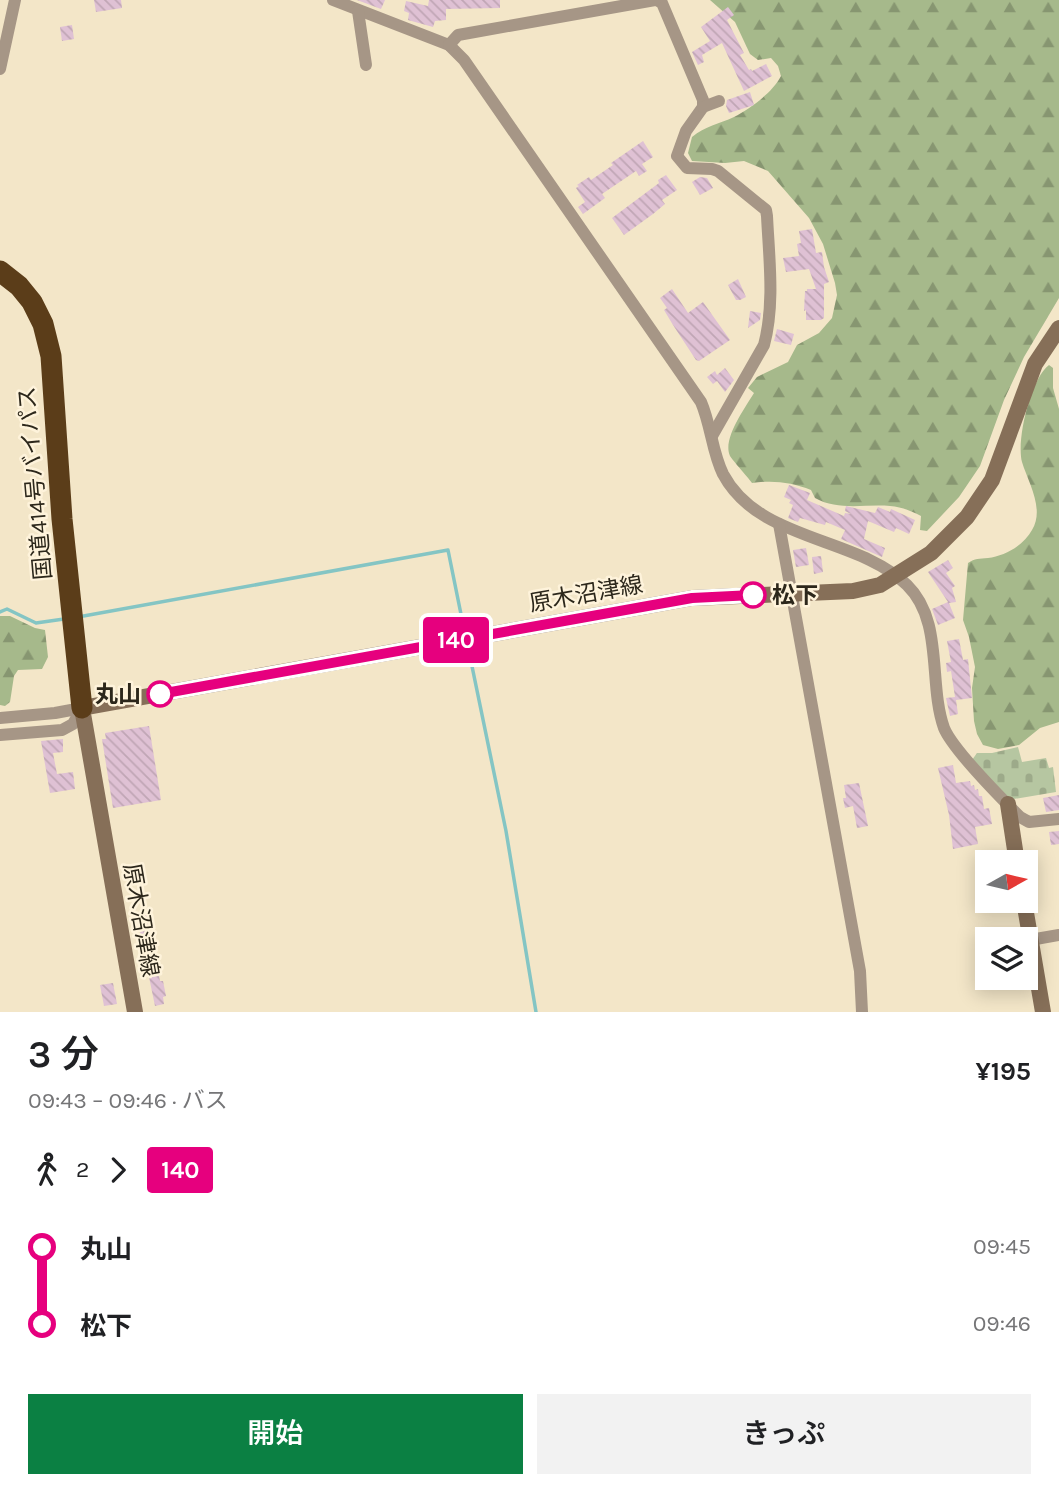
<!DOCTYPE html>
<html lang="ja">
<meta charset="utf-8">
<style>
body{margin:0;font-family:Karla,"Noto Sans JP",sans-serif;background:#f2f2f2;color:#202124;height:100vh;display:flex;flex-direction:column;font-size:26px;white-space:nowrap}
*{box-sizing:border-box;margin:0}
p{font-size:23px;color:#757577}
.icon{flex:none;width:38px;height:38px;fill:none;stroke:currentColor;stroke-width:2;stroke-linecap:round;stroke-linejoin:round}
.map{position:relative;height:1012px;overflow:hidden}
.panel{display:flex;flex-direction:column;background:#fff;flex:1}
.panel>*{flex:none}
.badge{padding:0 14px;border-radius:5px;font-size:24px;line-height:46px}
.needle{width:46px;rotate:82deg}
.controls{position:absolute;left:975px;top:850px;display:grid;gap:14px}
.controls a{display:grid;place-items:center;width:63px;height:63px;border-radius:0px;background:#fff;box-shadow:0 4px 18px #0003;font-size:35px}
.map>.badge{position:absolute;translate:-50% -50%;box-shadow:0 0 0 4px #fff}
.legs{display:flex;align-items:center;gap:10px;height:77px;padding:0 28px;font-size:23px}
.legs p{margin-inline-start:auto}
.summary{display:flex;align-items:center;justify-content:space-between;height:119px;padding:0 28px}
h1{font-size:38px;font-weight:600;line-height:52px}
.action{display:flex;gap:14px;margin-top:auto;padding:14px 28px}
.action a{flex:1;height:80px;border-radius:0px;background:#0b8043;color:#fff;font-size:28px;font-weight:600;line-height:80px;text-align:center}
.action a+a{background:#f2f2f2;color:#202124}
ul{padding:0 28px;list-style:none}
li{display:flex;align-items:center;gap:24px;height:77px;font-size:26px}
li i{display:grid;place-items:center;width:10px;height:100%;margin:0 9px;background:currentColor}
li i::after{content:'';width:18px;height:18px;margin:-9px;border:5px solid;border-radius:50%;background:#fff}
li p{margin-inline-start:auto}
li:first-child i{background:linear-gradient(#0000 50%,currentColor 0)}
li:last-child i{background:linear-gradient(currentColor 50%,#0000 0)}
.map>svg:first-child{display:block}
.forest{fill:url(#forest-firs)}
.cemetery{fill:url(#cemetery-stones)}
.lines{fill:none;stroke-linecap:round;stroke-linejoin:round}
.stream{stroke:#84c5c4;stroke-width:3.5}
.building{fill:url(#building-back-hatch)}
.street{stroke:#a69686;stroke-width:12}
.secondary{stroke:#866f58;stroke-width:16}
.highway{stroke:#5b3d19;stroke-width:21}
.line-1-casing{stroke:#fff;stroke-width:16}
.line-1{stroke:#e6007e;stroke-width:10}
.stop-1-dot{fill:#fff;stroke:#e6007e;stroke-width:3.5}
.labels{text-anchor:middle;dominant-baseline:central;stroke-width:5;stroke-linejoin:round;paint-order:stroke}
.street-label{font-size:23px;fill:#2c271b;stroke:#fef3db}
.stop-label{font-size:23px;font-weight:bold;fill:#2c271b;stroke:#fef3db;text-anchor:start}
</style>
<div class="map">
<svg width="1059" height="1012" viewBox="0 0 1059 1012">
<defs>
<pattern id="forest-firs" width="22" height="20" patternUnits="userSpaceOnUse" patternTransform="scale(1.75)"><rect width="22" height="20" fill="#a6b98b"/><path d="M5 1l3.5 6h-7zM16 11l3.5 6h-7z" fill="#879671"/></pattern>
<pattern id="cemetery-stones" width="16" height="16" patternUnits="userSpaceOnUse" patternTransform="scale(1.75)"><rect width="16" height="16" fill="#b6c6a1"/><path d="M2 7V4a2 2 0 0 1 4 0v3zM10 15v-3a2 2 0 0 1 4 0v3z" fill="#9daa8a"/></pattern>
<pattern id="building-back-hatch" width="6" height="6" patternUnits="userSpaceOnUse" patternTransform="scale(1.75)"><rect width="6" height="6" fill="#dfc1d4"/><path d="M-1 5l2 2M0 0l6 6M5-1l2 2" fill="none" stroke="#c0a6b5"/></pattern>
</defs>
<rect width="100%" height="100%" fill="#f3e6c8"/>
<!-- forest -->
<g class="forest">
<path d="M710 0H1059V298L1024 357 1004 400 980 466 959 497 927 531 920 530 921 516C911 511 902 507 890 506 864 504 838 511 815 498L811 490C792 482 772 480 752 483 747 476 733 461 730 456 722 439 745 408 754 393L748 388 757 377 788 362 797 345 819 333 832 318 837 295 835 283 823 244 809 218 768 171 744 161 725 163 692 161 688 153 692 137C705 126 719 124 734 117 750 109 773 92 781 76L778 66 771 58 758 60 750 54 735 22Z"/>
<path d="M1049 365 1053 368V388L1059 409V722L1040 728 1019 745 998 749 983 745 977 734 974 721 972 688 975 667 969 637 963 620 968 563C975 558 979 559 988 558 1005 556 1024 545 1032 530 1045 509 1028 482 1022 462 1016 440 1031 378 1049 365Z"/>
<path d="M0 616H10L35 628 45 630 48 657 42 669 18 670 14 676 10 702 5 706 0 705Z"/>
</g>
<!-- cemetery -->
<path class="cemetery" d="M1018 747 1022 762 1046 758 1049 768 1053 767 1056 792 1008 800 972 760 977 753H992Z"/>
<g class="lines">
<!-- stream -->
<g class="stream">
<path d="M0 612 7 609 36 623 64 619"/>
<path d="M78 617 448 550 465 634"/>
<path d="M467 642 506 831 536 1012"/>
</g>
</g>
<!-- building -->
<g class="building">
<path d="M94 0H121L122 8 96 12Z"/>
<path d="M357 0H385L381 9Z"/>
<path d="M429 0H500V8L446 9V20L435 21 433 27 408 20 409 13 404 11 406 1 428 6Z"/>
<path d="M728 7 734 15 727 20 744 53 740 55 749 70 751 69 752 71 766 64 772 76 744 91 722 43 702 55 704 62 698 65 692 52 710 41 701 27Z"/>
<path d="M72 25 74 39 62 41 60 27Z"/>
<path d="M750 92 754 105 729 113 726 106 727 100Z"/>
<path d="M643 141 653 157 642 164 647 171 639 176 636 171 602 194 605 198 583 214 578 207 585 202 576 188 579 186 577 185 589 177 591 180 613 165 611 163Z"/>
<path d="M666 175 677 190 662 200 665 204 653 214 624 235 612 218 659 183 658 180Z"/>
<path d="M700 177 707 178 713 188 700 195 692 182Z"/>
<path d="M812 229 816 253 822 252 824 267 829 282 824 284V318L821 320H806V310L804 311 805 291H807V289H816L809 269 786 272 783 258 799 256 797 244 801 243 799 231Z"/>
<path d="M738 279 746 297 740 300H736L728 285Z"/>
<path d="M672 289 688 313 703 302 730 340 699 361 696 360 673 325 664 310 667 308 660 298Z"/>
<path d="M750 311 761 313 760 320 748 328Z"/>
<path d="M777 329 794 334 791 345 774 341Z"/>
<path d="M725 368 734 380 725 392 717 381 713 384 707 377 715 371 717 375Z"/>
<path d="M789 485 810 493 807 500 844 516 845 513 851 514 845 511 846 506 875 513 878 507 890 512 891 509 915 520 909 534 896 528 894 532 868 521 864 539 885 548 882 557 841 539 845 530 826 522 825 525 800 518 798 522 788 518 793 505 789 503 791 500 784 497Z"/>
<path d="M806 548 809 565 796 567 793 550Z"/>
<path d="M821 556 823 572 814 574 812 557Z"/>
<path d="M948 560 953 568 946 573 955 586 952 588 956 602 949 603 955 618 938 625 932 609 948 602 928 572Z"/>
<path d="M959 639 963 660 968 659 972 698 956 700 958 714 950 716 946 698 955 697 951 671 947 672 946 663 951 662 947 641Z"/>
<path d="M149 726 161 800 113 808 102 739H106L105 733Z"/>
<path d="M63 739V752L53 753 57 774 73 772 75 789 50 793 41 741Z"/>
<path d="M953 765 956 783 970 781 971 786 974 785 975 790 978 789 979 796H982L984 809 989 808 992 824 975 827 978 844 953 849 949 815 938 768Z"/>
<path d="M859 783 868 826 857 828 853 806 845 808 843 798H846L844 785Z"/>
<path d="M1059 795V810L1046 812 1043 798Z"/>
<path d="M1059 831V844L1051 845 1049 832Z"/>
<path d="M148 912 151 942 142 943 140 931 137 932 134 914Z"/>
<path d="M159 976 160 981H163L166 996 163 997 164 1004 155 1006 149 977Z"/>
<path d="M113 983 117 1004 104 1006 100 985Z"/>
</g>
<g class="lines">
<!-- street -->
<g class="street">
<path d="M333 0 449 45 464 60 701 402C711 425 712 452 723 474 759 542 857 536 907 585 944 621 928 683 944 728 953 750 1001 798 1020 817L1029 822 1059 819"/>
<path d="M657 0 662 3 703 100V107L686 131 677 156 687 168 712 169 718 171 766 210 767 216C769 258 775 304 764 345L712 436"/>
<path d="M358 11 366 65"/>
<path d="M449 45 458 35 655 0"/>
<path d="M0 69 15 0"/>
<path d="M703 107 719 101"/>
<path d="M779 524 860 971 862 1012"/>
<path d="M0 718 55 713 82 708"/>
<path d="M0 735 62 730 73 724 82 708"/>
<path d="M1030 940 1059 935"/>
</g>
<!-- secondary -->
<g class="secondary">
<path d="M1008 804 1017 863"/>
<path d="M1024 901 1043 1012"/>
<path d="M135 1012 82 708 692 598 853 591 880 585 931 553 967 517 992 480 1035 364 1059 328"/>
</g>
<!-- highway -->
<path class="highway" d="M0 271 19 286 32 302 43 324 51 356 62 519 82 708"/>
</g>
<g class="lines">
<defs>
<path id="line-1" d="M160 694 692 598 753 595"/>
</defs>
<!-- line-1 casing -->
<use href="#line-1" class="line-1-casing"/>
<!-- line-1 -->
<use href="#line-1" class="line-1"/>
</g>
<!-- markers -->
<g class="stop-1-dot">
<circle cx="753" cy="595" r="12"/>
<circle cx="160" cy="694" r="12"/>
</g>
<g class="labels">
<!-- street labels -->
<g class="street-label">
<text transform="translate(35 483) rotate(-95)">国道414号バイパス</text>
<text transform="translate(586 594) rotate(-10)">原木沼津線</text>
<text transform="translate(141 920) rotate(80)">原木沼津線</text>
</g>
<!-- stop labels -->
<g class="stop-label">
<text x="772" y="595">松下</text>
<text x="141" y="694" text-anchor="end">丸山</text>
</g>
</g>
</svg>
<div class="controls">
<a><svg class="needle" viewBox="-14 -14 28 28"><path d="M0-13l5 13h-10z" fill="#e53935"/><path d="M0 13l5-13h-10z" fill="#757577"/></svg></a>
<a><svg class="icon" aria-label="layers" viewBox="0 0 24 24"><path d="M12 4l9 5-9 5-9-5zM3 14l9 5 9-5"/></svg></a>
</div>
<b class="badge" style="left:456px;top:640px;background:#e6007e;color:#fff">140</b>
</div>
<section class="panel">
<div class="summary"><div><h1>3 分</h1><p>09:43 – 09:46 · バス</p></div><b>¥195</b></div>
<div class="legs"><svg class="icon" aria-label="walk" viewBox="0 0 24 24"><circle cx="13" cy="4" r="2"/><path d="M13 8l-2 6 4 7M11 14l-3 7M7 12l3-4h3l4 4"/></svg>2<svg class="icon" aria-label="forward" viewBox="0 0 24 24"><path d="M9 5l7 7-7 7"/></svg><b class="badge" style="background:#e6007e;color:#fff">140</b></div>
<ul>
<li><i style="color:#e6007e"></i><b>丸山</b><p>09:45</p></li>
<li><i style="color:#e6007e"></i><b>松下</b><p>09:46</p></li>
</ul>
<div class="action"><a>開始</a><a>きっぷ</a></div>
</section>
